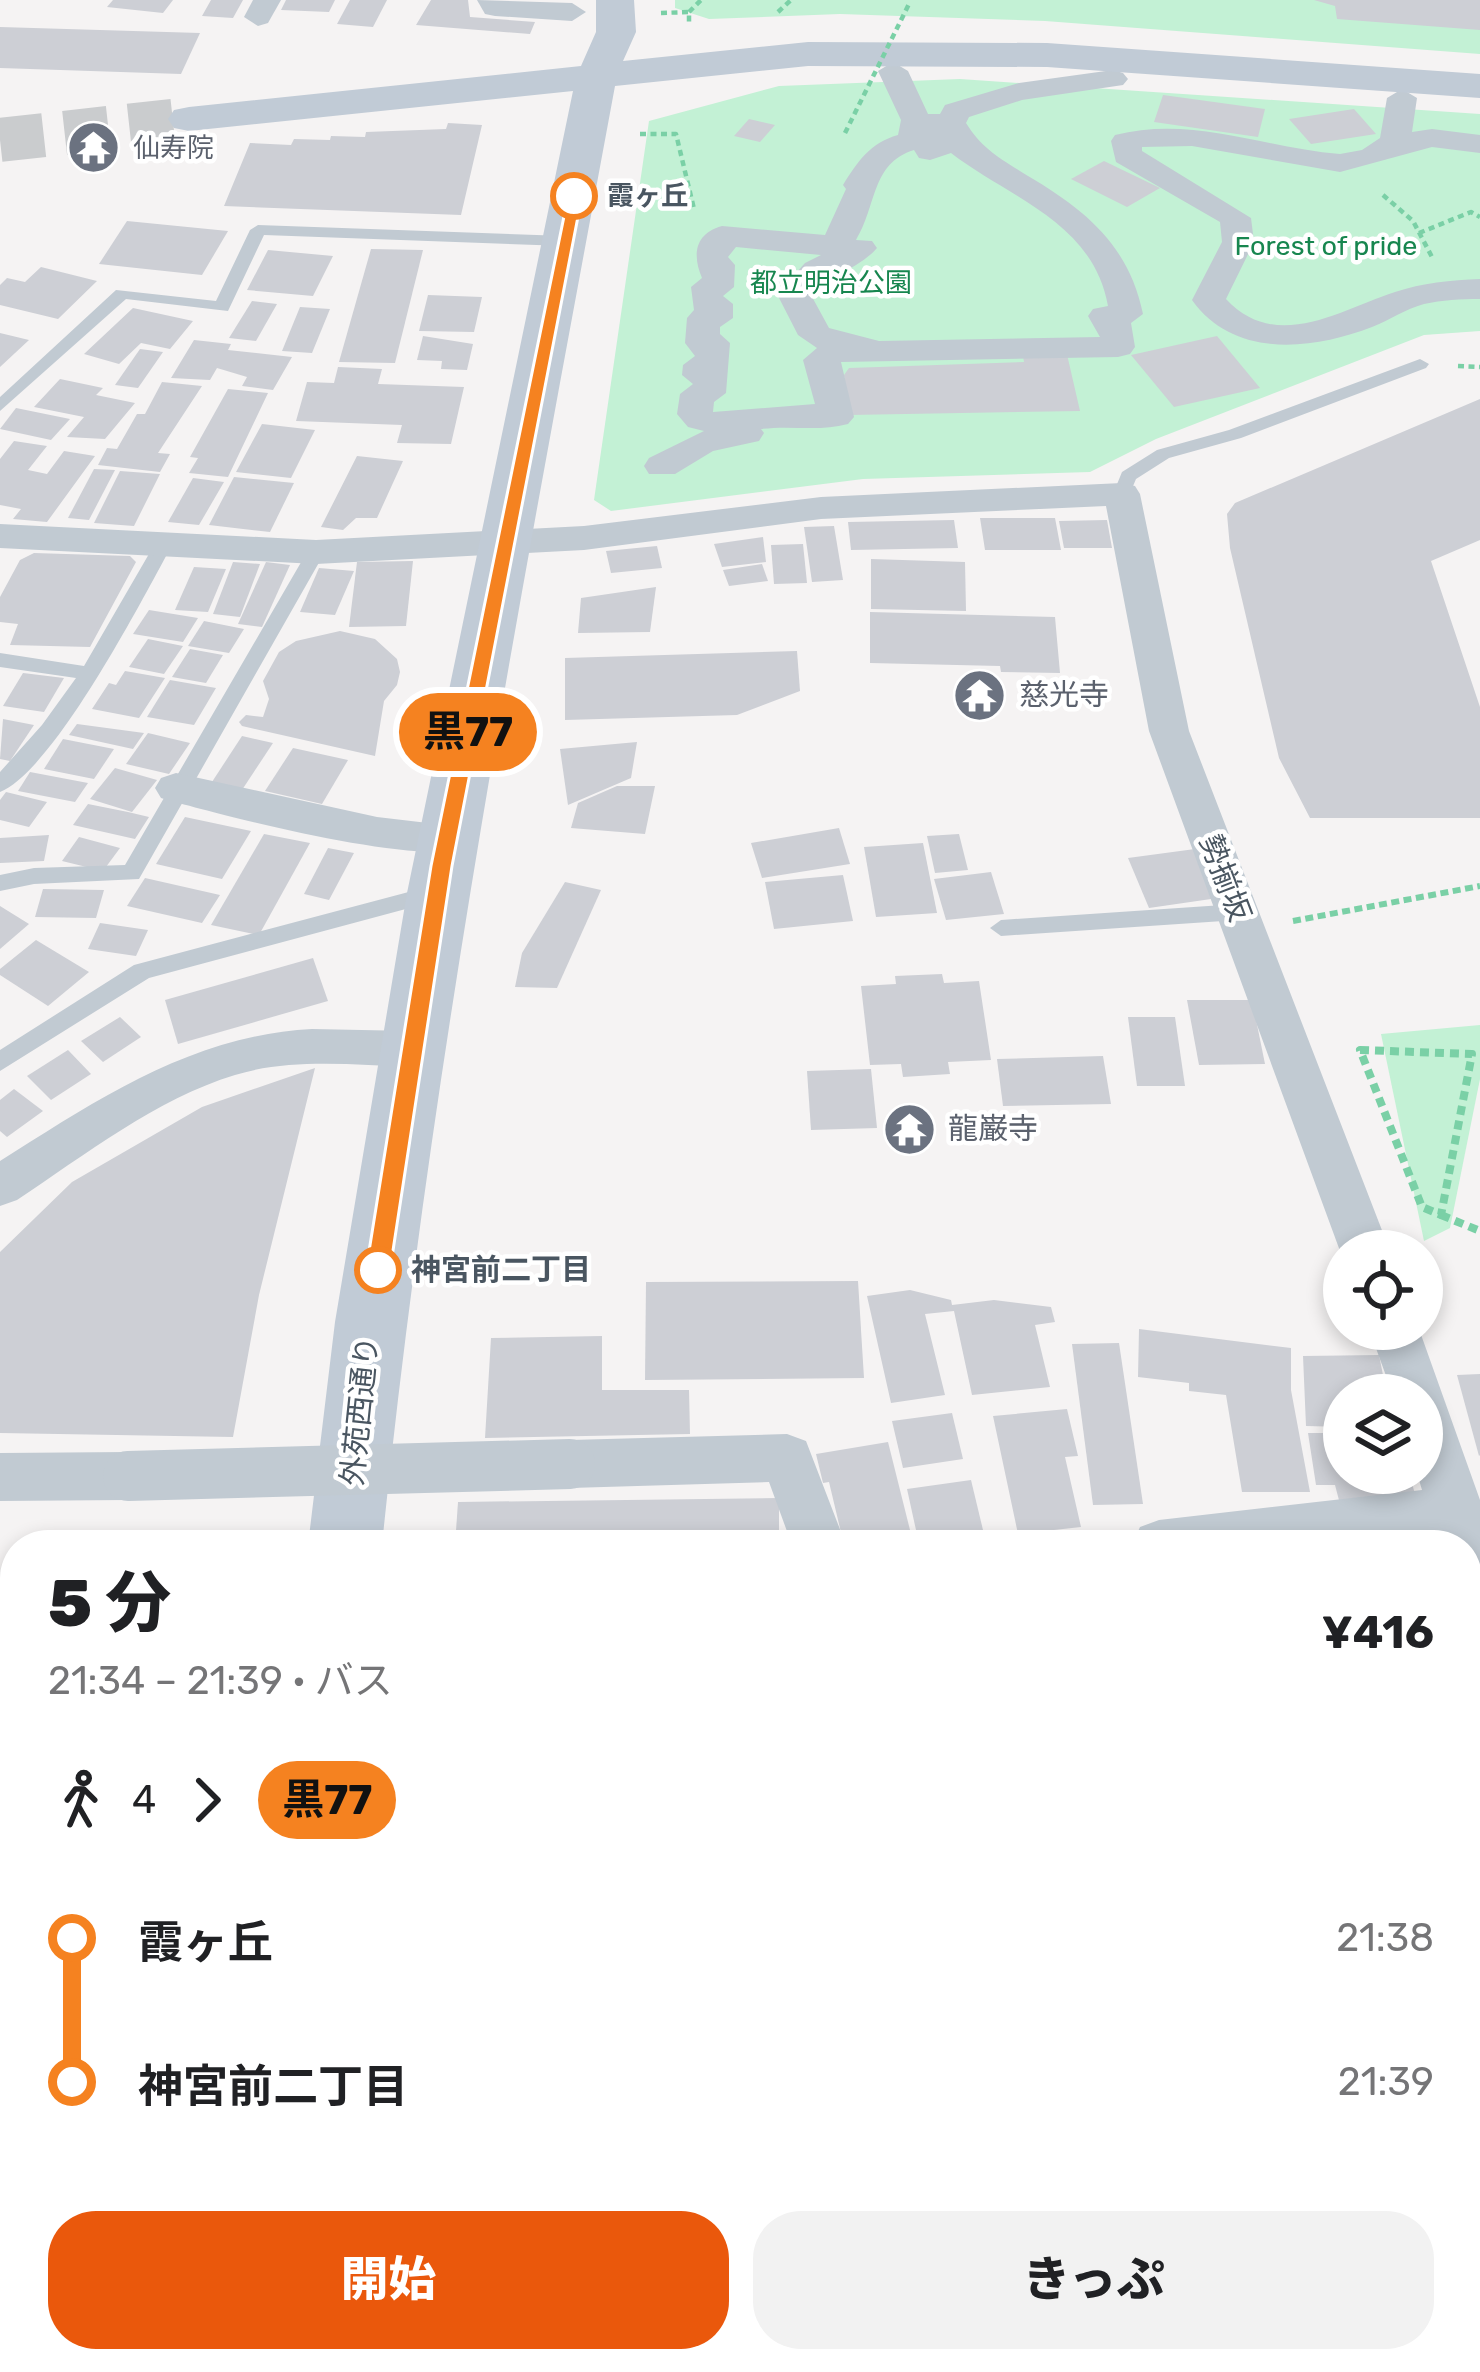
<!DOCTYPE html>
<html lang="ja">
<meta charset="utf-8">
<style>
body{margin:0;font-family:Rubik,"Noto Sans JP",sans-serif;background:#f2f2f2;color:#202124;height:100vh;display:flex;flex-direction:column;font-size:45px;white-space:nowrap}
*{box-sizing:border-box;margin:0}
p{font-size:39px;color:#757577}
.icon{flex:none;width:66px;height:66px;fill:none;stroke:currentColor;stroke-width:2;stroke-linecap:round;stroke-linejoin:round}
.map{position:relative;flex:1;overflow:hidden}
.panel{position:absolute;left:0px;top:1530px;width:1482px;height:843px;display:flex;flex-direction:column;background:#fff;border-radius:48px 48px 0 0;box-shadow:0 6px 18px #0003}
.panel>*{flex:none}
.badge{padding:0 24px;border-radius:39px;font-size:42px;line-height:78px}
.fabs{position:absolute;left:1323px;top:1230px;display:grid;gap:24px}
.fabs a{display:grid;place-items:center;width:120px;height:120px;border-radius:50%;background:#fff;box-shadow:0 6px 18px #0003;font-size:60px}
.map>.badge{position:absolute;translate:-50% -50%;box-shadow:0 0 0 6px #fff}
.legs{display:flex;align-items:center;gap:18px;height:132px;padding:0 48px;font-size:39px}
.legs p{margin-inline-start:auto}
.headline{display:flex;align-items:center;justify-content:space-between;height:204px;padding:0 48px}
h1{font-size:66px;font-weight:800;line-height:90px}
.action{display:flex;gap:24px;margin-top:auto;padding:24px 48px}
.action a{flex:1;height:138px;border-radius:48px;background:#ea580c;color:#fff;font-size:48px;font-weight:800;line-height:138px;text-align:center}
.action a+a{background:#f2f2f2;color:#202124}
ul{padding:0 48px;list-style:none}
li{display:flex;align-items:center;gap:42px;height:144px;font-size:45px}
li i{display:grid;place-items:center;width:18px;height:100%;margin:0 15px;background:currentColor}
li i::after{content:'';width:30px;height:30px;margin:-15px;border:9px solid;border-radius:50%;background:#fff}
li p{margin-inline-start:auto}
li:first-child i{background:linear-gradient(#0000 50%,currentColor 0)}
li:last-child i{background:linear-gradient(currentColor 50%,#0000 0)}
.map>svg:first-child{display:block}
.green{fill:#c3f1d5}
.building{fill:#cdcfd5}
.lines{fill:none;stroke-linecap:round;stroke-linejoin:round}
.secondary-tunnel{stroke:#caccce;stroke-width:44;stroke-dasharray:44 21;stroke-linecap:butt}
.path-far2{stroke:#7ad0a6;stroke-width:4.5;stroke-dasharray:6 4.5;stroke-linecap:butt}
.path-far1{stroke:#7ad0a6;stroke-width:6;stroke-dasharray:8 4.5;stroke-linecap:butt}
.path{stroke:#7ad0a6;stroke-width:8;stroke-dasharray:9 6;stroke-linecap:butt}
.lane{fill:#c1cad2;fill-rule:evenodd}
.street{fill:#c1cad2;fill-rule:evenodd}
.secondary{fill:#c1cbd6;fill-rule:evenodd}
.path-bridge{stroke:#7ad0a6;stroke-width:4.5;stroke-dasharray:6 4.5;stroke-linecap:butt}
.street-bridge{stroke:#c1cad2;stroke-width:50}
.line-1{fill:#f58220;stroke:#fff;stroke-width:3}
.stop-1-dot{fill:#fff;stroke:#f58220;stroke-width:6}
.labels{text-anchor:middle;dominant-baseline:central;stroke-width:9;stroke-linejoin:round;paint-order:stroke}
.far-worship-label{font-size:27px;fill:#5b616d;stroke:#fff;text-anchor:start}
.far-stop-label{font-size:27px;font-weight:bold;fill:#4a5661;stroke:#fff;text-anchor:start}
.far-park-label{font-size:27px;fill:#17864f;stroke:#fff}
.worship-label{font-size:30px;fill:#5b616d;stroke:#fff;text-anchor:start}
.street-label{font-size:30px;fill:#4a5661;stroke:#fff}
.stop-label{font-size:30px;font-weight:bold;fill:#4a5661;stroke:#fff;text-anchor:start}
</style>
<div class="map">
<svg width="1480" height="2372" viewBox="0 0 1480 2372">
<rect width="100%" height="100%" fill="#f5f3f3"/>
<!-- green -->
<g class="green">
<path d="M675 0H1480V54L1045 21 840 14 709 19 675 8Z"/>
<path d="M960 79 1480 114V331L1424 335 1156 439 1090 472 863 479 611 511 594 500 649 121 779 86Z"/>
<path d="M1480 1025V1079L1450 1228 1424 1241 1381 1034Z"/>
</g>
<!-- building -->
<g class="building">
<path d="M113 0H173L163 13 107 7Z"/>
<path d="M211 0H243L233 18 202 16Z"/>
<path d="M286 0H335L329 12 281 10Z"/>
<path d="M350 0H387L373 27 337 24Z"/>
<path d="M431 0H468L470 17 535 22 530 34 416 25Z"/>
<path d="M1314 0H1480V30L1337 19 1335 6Z"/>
<path d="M0 27 200 33 181 74 0 68Z"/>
<path d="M1163 95 1265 109 1258 137 1154 122Z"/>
<path d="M1354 109 1376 134 1311 144 1289 119Z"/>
<path d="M749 119 775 125 760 142 734 136Z"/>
<path d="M448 123 482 125 461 215 224 206 250 143 291 145 294 139 330 140 331 136 365 137 366 132 446 129Z"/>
<path d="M1104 161 1160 188 1127 207 1071 179Z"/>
<path d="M127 221 228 231 202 275 99 264Z"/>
<path d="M371 249 423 250 395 363 339 362Z"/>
<path d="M268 250 333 256 313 296 247 290Z"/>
<path d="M41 267 97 281 58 319 0 305V285L7 278 25 282Z"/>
<path d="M428 295 482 297 474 332 419 331Z"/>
<path d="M252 301 277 304 256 341 229 338Z"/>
<path d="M300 307 330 309 312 353 282 351Z"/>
<path d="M133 308 193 321 170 349 141 343 119 364 84 354Z"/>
<path d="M0 333 29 340 0 367Z"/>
<path d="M423 336 473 344 467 370 441 369 442 361 417 360Z"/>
<path d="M1217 336 1260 388 1174 407 1131 355Z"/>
<path d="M194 340 231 344 228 350 292 357 273 390 242 386 247 377 217 368 210 380 171 378Z"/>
<path d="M140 349 163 352 138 388 115 385Z"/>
<path d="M1066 350 1080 411 849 415 844 375 849 368 1024 362 1022 351Z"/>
<path d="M338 367 382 369 378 384 464 387 451 444 397 443 402 425 296 421 307 382 334 383Z"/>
<path d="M60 379 103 388 96 395 135 403 105 439 67 437 84 417 34 407Z"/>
<path d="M162 382 202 386 158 453 170 454 160 472 98 465 107 448 117 449 137 414H145Z"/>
<path d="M228 389 268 393 228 477 189 473 198 458 190 457Z"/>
<path d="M1480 399V540L1431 561 1480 707V818H1310L1279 758 1230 548 1227 514 1235 503Z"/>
<path d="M16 408 70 419 51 440 0 429Z"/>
<path d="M262 424 315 430 291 478 236 472Z"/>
<path d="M14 441 47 446 28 470 47 474 64 451 95 456 47 522 13 519 21 509 0 505V459Z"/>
<path d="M357 456 403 461 377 518H356L343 530 321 527Z"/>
<path d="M94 469 115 470 89 520 68 518Z"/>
<path d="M120 471 160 474 134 526 94 523Z"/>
<path d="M234 477 294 483 270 532 209 525Z"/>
<path d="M193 478 224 482 199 525 168 522Z"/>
<path d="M980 518H1055L1061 550H985Z"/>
<path d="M954 520 958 548 851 550 848 522Z"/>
<path d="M1107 520 1112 548H1064L1059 521Z"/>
<path d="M834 526 843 580 812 582 804 527Z"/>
<path d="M763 537 766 562 722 567 714 544Z"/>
<path d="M803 544 807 583 774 584 771 545Z"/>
<path d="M657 546 662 568 611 573 606 551Z"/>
<path d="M34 553 130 556 136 562 90 647 10 645 18 624 0 622V597L20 560Z"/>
<path d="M871 559 965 562 966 611 871 609Z"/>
<path d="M413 561 406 626 349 627 357 562Z"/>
<path d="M233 562 260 564 240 617 213 614Z"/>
<path d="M266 562 290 565 262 627 238 624Z"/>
<path d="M762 564 768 581 729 586 723 570Z"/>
<path d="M194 567 226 569 208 612 175 610Z"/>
<path d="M319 568 354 571 335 615 300 612Z"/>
<path d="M656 587 650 632 578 633 581 598Z"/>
<path d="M149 610 198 618 183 642 133 634Z"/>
<path d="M870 612 1055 617 1060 673 1001 672 1000 666 870 663Z"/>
<path d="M204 621 244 629 229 653 188 646Z"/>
<path d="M340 631 375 639 397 659 400 672 397 685 384 701 375 756 242 726 239 722 246 715 263 717 269 699 263 681 279 652 296 641Z"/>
<path d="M148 639 183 646 164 674 129 667Z"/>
<path d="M190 649 223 655 206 683 172 677Z"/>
<path d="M797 651 800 691 737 715 565 720V658Z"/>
<path d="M125 671 165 678 139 718 92 709 109 683 116 685Z"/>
<path d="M23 673 64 678 44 712 3 706Z"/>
<path d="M170 680 216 688 194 725 147 717Z"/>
<path d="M3 719 34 725 10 761 0 759Z"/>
<path d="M77 724 144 733 133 749 69 735Z"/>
<path d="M148 733 190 743 169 774 126 764Z"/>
<path d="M242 736 273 743 240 793 210 785Z"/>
<path d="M63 739 114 749 94 779 44 769Z"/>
<path d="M637 742 631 778 568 805 560 749Z"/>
<path d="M293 748 348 760 322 804 265 791Z"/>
<path d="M115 768 157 780 132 812 90 799Z"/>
<path d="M30 772 88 783 75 802 18 791Z"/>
<path d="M617 786H655L645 834 571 828 578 803Z"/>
<path d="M6 792 47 802 29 827 0 820V800Z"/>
<path d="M88 804 128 812 149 817 135 839 73 825Z"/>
<path d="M185 817 251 831 222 879 156 864Z"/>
<path d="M839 828 850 864 762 878 751 843Z"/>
<path d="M264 834 310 843 259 935 211 925Z"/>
<path d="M959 834 968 870 935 873 927 836Z"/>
<path d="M49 835 44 861 0 863V838Z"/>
<path d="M79 837 120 848 103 871 62 861Z"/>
<path d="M923 843 937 913 876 917 864 847Z"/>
<path d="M328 848 354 853 329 900 304 894Z"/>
<path d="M1195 849 1218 898 1149 908 1128 858Z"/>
<path d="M991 872 1004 914 946 920 934 879Z"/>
<path d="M843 875 853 921 774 929 765 882Z"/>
<path d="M145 878 220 895 202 923 127 906Z"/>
<path d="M565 882 601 890 557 988 515 987 522 953Z"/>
<path d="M43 889 104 890 96 918 35 917Z"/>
<path d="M0 906 29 924 0 949Z"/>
<path d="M100 923 148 930 136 956 88 949Z"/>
<path d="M36 940 89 972 48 1006 0 975V969Z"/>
<path d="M313 958 328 1001 178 1044 165 1000Z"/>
<path d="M942 974 944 983 979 981 991 1060 948 1062 950 1074 903 1077 901 1064 870 1065 861 986 896 984 895 976Z"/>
<path d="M1187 1000H1252L1265 1064 1199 1065Z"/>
<path d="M120 1017 141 1037 103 1062 81 1041Z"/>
<path d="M1128 1017H1175L1185 1086H1137Z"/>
<path d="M68 1050 91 1074 51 1100 27 1076Z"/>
<path d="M1103 1056 1111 1104 1003 1106 997 1059Z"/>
<path d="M315 1068 259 1295 233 1437 0 1433V1252L72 1182 202 1107Z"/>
<path d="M871 1069 877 1128 811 1130 807 1071Z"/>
<path d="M14 1089 43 1111 7 1137 0 1131V1100Z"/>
<path d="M858 1281 864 1378 645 1380 646 1282Z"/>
<path d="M910 1290 951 1300 952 1305 994 1300 1051 1307 1055 1322 1035 1325 1050 1387 972 1395 954 1311 925 1314 945 1395 891 1403 867 1296Z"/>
<path d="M1139 1329 1291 1348V1390L1310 1492H1242L1226 1395 1189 1391V1383L1138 1377Z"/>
<path d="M602 1336V1390H689L690 1434 485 1438 491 1338Z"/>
<path d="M1119 1343 1143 1504 1093 1505 1072 1344Z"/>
<path d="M1379 1355 1387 1395H1344V1427L1306 1426 1303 1356Z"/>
<path d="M1480 1374V1455L1479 1456 1457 1375Z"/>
<path d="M1067 1409 1078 1456 1065 1457 1081 1527 1018 1534 993 1416Z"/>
<path d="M952 1413 963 1459 903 1468 892 1421Z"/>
<path d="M1308 1433H1344V1473H1409L1417 1501 1340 1504 1335 1485H1316Z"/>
<path d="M888 1442 913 1542 844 1545 829 1482 823 1483 816 1454Z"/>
<path d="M971 1480 983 1530 918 1539 907 1489Z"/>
<path d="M779 1498V1545H455L458 1502Z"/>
<path d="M0 1801H15L0 1845Z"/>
<path d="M1467 1872H1480V1988L1467 1987Z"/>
<path d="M13 1928 15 2151H0V1957H7Z"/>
<path d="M1467 2323H1480V2372H1271L1270 2358H1467Z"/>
<path d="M809 2358H1196L1206 2372H861Z"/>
</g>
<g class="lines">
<!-- secondary-tunnel -->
<path class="secondary-tunnel" d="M0 140 189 119"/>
<!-- path-far2 -->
<g class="path-far2">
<path d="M689 12 701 0"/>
<path d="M778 12 791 0"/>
<path d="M661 13 689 12V23"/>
<path d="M640 134H676L694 209"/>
<path d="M1383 195 1413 221 1432 257"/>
<path d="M1419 233 1471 212 1480 217"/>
<path d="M1458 366 1480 367"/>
</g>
<!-- path-far1 -->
<path class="path-far1" d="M1293 921 1480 886"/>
<!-- path -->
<g class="path">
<path d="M1360 1050 1472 1054 1441 1215 1422 1207Z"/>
<path d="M1441 1215 1480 1231"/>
</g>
<!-- lane -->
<g class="lane">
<path d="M258 225 565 236 573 241 565 246 264 235 228 311 126 299 0 411V397L116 290 216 301 250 230Z"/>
<path d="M1420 359 1429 364 1426 368 1241 438 1169 458 1136 479 1128 498 1122 500 1113 494 1122 472 1157 450 1229 430Z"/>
<path d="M162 541 171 547C141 602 54 770 0 792V772L42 725 76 678 0 667V653L84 666 153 547Z"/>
<path d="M316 546 325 552 139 879 34 884 0 891V875L34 868 125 865 307 552Z"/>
<path d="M435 885 443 887 446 893 443 899 149 978 0 1071V1050L134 965Z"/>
<path d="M1238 904 1249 912 1238 920 1001 936 990 928 1001 920Z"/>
<rect x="1467" y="1714" width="13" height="28"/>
<path d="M1467 2018 1480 2019V2051L1467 2050Z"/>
</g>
<!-- street -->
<g class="street">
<path d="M253 0H281L268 23 258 26 244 17Z"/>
<path d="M477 0 572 3 586 12 572 21 495 16 485 14Z"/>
<path d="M893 62 908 71 928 114H940L945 105 1019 83 1113 70 1123 73 1128 79 1123 85 1022 100 969 117 966 123C982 149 1001 159 1028 176 1086 210 1129 246 1143 314L1131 323 1135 347 1130 354 1118 357 841 362 854 417 848 424C818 432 792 425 761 429L764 433 759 441 713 451 675 474H649L644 466 649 458 704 431 688 427 677 414 680 394 693 384 682 375 683 365 695 356 685 343 687 318 694 310 691 287 702 278C693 257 693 234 722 226L825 235 846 189 843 185C858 161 870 143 898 135L901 120 878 71ZM914 150 919 158 930 160 951 153C1011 199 1093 222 1108 306L1093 309 1088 316 1100 337 879 341 829 328 811 295C830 275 860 268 877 248L872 241 856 240C877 206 871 163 914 150ZM736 247 821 255 805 263 777 294 798 335 817 348 803 360 815 404 713 412 714 402 726 393 730 343 720 334V327L733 318V304L723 296 734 287 735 265 728 257Z"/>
<path d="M1402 89 1417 98 1412 132 1432 129 1480 135V153L1432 147 1340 172 1192 146 1142 147V151L1251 218 1254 242 1226 299C1276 353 1340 310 1395 292 1422 283 1451 280 1480 279V299C1461 299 1442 300 1424 304 1405 309 1390 320 1372 327 1312 350 1234 359 1192 300L1222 242 1220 222 1116 162 1111 141 1115 135C1192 115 1264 148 1340 154L1362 150 1380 138 1387 98Z"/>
<path d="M1122 483 1135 486 1140 494 1189 731 1390 1251H1344V1258L1340 1251 1149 731 1106 506 821 519 584 550 316 564 0 548V524L316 540 584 526 821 497Z"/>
<path d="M176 773 377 817 462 827 468 838 462 849C410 864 220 815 161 798L155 788 161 778Z"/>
<path d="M312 1029 411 1031 427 1036 434 1049 427 1062 411 1067C354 1065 290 1058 235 1075 156 1099 85 1155 17 1200L0 1206V1161C98 1099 193 1035 312 1029Z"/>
<path d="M1369 1329H1419L1480 1500V1627L1467 1622V1545H1439L1437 1537 1368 1545H1132L1140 1527 1159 1520 1422 1490 1417 1473H1422V1395H1393Z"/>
<path d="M787 1434 806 1441 846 1545H792L769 1482 570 1488 551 1481 544 1464 551 1447 570 1440Z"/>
<path d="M128 1452 147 1459 154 1476 147 1493 128 1500 0 1501V1453Z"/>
</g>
<!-- secondary -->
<g class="secondary">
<path d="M596 0H634L636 32 623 61 808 42 1047 43 1480 74V98L1047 67 808 66 615 86C525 573 432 1052 382 1545H308L335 1322 407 893 573 91 189 131 174 128 168 119 174 110 189 107 581 66 596 32Z"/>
<path d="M0 2256 15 2261V2353L0 2348Z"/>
<path d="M155 2358H293L299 2372H160Z"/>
</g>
<!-- path-bridge -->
<path class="path-bridge" d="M845 133 909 4"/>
<!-- street-bridge -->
<path class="street-bridge" d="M128 1476 570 1464"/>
</g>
<!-- line-1 -->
<path class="line-1" d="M569 192 582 196 452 866 390 1270 378 1281 366 1270 431 866Z"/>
<!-- icons -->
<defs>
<symbol id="temple-disc" viewBox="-11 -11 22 22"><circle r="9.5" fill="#6b7280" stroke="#fff"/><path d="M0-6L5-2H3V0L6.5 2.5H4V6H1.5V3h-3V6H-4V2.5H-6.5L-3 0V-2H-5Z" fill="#fff"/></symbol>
</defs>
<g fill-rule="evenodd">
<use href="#temple-disc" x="64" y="118" width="59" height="59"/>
<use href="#temple-disc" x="950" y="666" width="59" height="59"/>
<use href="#temple-disc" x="880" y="1100" width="59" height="59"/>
</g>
<!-- markers -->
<g class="stop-1-dot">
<circle cx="574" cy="196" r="21"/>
<circle cx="378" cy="1270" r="21"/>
</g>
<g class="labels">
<!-- far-worship labels -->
<g class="far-worship-label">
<text x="133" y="148">仙寿院</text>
</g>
<!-- far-stop labels -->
<g class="far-stop-label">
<text x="607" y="196">霞ヶ丘</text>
</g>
<!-- far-park labels -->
<g class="far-park-label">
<text x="1326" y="246">Forest of pride</text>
<text x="831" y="283">都立明治公園</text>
</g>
<!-- worship labels -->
<g class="worship-label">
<text x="1019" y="695">慈光寺</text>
<text x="948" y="1129">龍巌寺</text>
</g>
<!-- street labels -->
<g class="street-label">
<text transform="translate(1225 878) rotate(69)">勢揃坂</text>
<text transform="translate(360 1411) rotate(-84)">外苑西通り</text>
</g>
<!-- stop labels -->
<g class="stop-label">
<text x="411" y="1270">神宮前二丁目</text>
</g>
</g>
</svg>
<div class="fabs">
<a><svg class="icon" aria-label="locate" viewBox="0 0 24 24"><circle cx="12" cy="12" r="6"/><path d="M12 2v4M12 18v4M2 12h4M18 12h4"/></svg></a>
<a><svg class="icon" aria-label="layers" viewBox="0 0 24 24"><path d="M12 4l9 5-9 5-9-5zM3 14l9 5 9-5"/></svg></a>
</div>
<b class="badge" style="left:468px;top:732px;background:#f58220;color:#111">黒77</b>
<section class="panel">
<div class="headline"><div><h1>5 分</h1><p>21:34 – 21:39 · バス</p></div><b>¥416</b></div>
<div class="legs"><svg class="icon" aria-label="walk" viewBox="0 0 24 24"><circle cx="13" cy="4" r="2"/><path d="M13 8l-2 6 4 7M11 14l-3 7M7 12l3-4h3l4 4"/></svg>4<svg class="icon" aria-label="forward" viewBox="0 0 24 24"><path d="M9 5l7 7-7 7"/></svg><b class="badge" style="background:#f58220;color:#111">黒77</b></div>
<ul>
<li><i style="color:#f58220"></i><b>霞ヶ丘</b><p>21:38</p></li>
<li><i style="color:#f58220"></i><b>神宮前二丁目</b><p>21:39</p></li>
</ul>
<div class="action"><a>開始</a><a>きっぷ</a></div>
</section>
</div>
